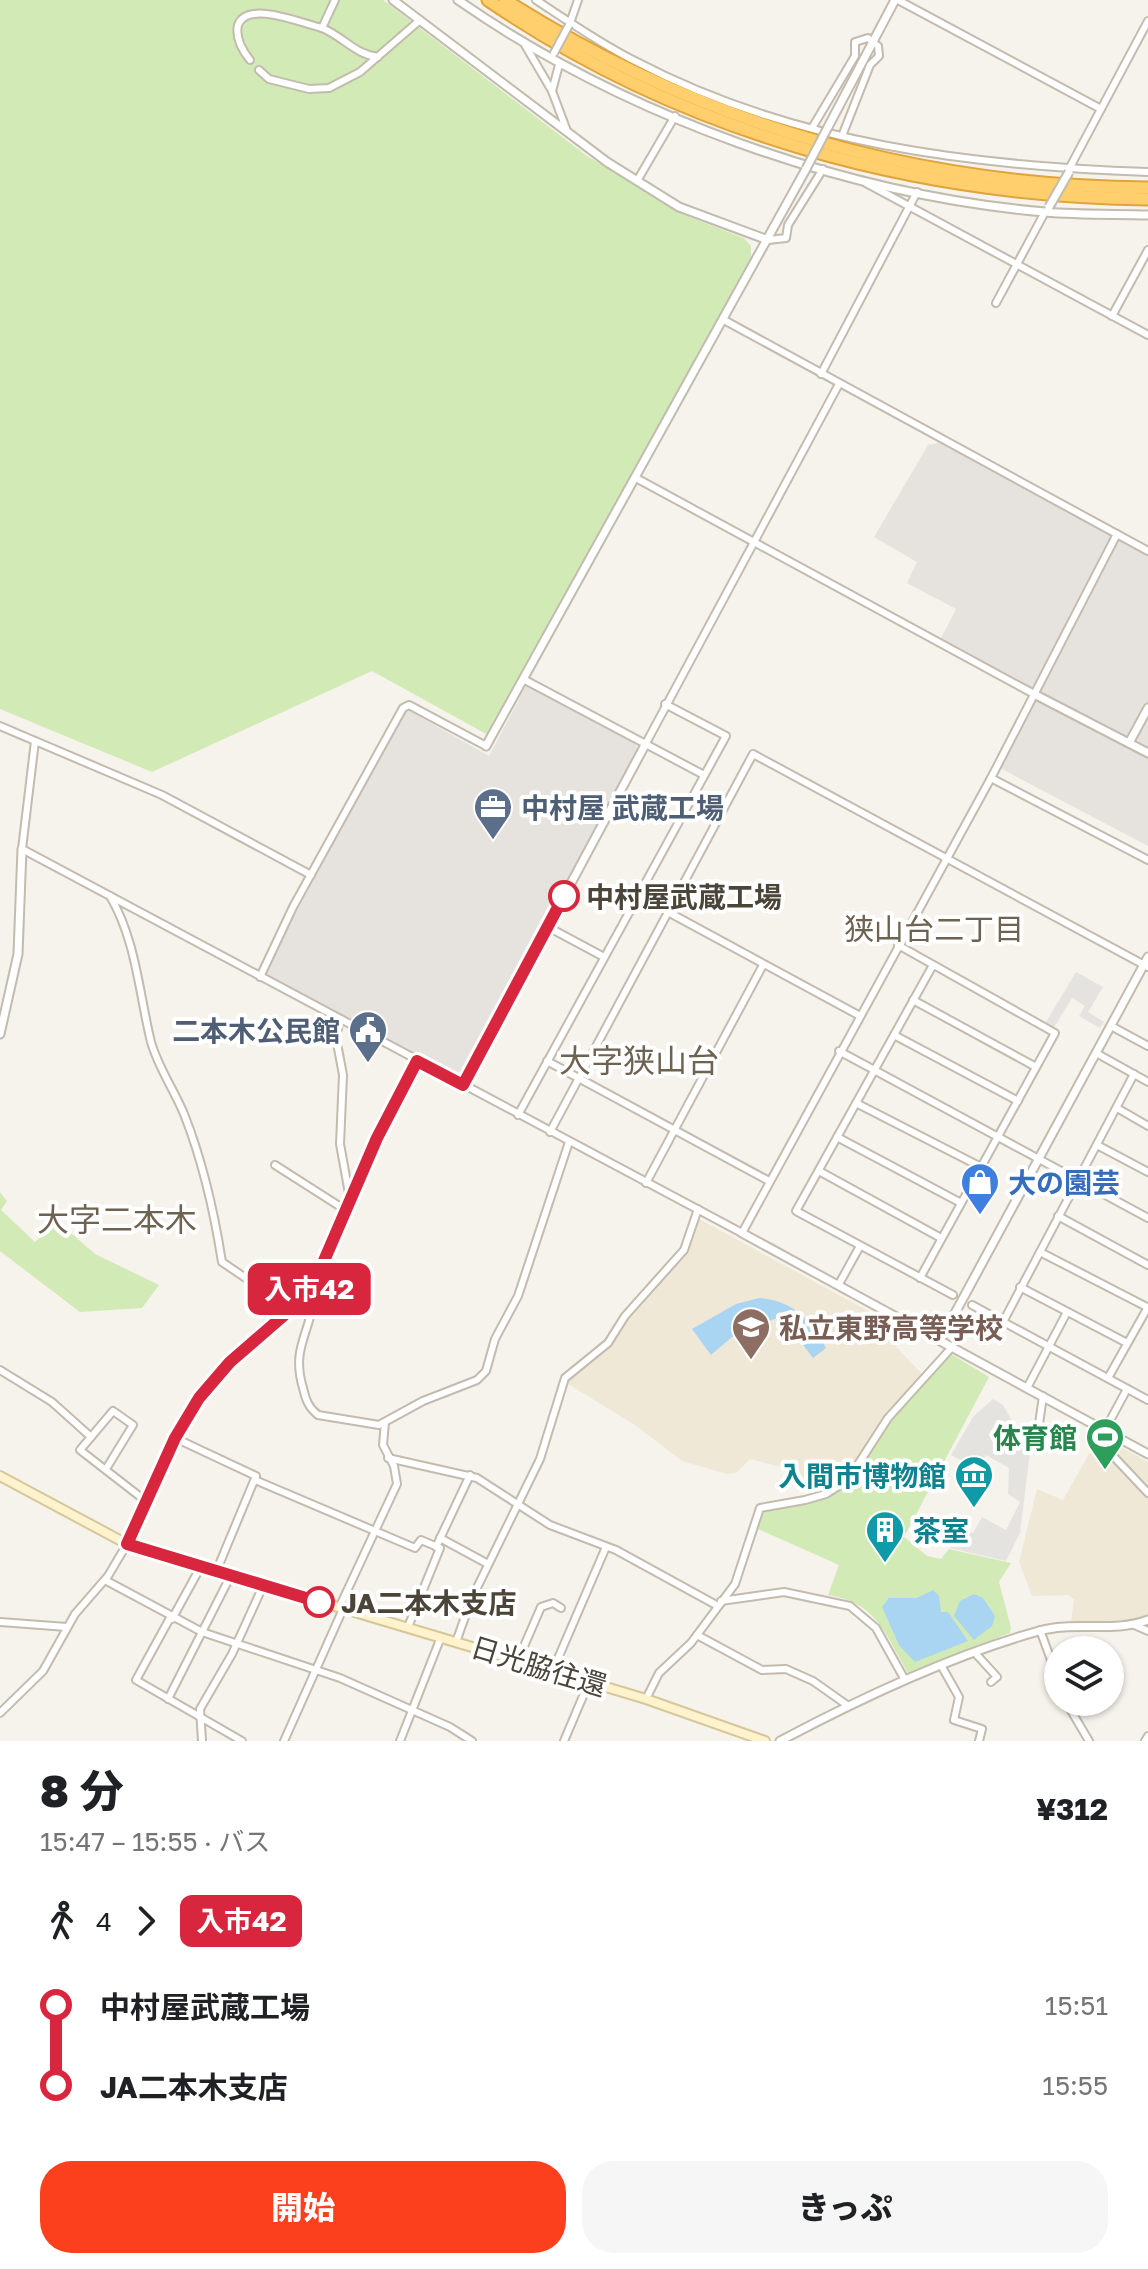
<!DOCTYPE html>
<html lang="ja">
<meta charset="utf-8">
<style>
body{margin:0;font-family:"Golos Text","Noto Sans JP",sans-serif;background:#f6f6f6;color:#202124;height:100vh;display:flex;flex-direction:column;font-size:30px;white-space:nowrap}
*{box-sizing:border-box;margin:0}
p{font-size:26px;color:#757577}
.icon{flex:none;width:44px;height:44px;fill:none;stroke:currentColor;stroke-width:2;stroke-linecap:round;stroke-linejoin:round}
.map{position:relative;height:1741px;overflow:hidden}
.details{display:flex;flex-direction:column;background:#fff;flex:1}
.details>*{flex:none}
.badge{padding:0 16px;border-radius:12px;font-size:28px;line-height:52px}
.tools{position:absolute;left:1044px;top:1636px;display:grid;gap:16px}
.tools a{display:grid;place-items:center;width:80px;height:80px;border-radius:50%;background:#fff;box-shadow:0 2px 6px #0004;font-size:40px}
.map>.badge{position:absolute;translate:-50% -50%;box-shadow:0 0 0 4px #fff}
.legs{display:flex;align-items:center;gap:12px;height:88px;padding:0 40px;font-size:26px}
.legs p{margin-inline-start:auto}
.headline{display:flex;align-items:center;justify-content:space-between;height:136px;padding:0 40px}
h1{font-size:44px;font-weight:800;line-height:60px}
.primary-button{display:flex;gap:16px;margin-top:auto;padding:16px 40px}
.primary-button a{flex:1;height:92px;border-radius:32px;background:#fc3f1d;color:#fff;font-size:32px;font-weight:800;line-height:92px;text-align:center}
.primary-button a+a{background:#f6f6f6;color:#202124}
ul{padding:0 40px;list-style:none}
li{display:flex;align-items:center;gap:28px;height:80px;font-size:30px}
li i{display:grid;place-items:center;width:12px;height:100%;margin:0 10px;background:currentColor}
li i::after{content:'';width:20px;height:20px;margin:-10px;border:6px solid;border-radius:50%;background:#fff}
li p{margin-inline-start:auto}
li:first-child i{background:linear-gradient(#0000 50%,currentColor 0)}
li:last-child i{background:linear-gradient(currentColor 50%,#0000 0)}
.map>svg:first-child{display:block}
.industrial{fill:#e6e2dd}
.education{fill:#efe8d6}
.green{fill:#d2eab5}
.parking{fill:#e5e3e0}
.water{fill:#a9d4f2}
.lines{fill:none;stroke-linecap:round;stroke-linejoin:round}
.minor-casing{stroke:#c2bbae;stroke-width:10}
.tertiary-casing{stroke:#c2bbae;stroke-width:11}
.secondary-casing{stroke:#d6c79b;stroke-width:12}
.motorway-casing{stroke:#e0a43c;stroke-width:15}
.minor{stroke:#fff;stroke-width:6}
.tertiary{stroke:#fff;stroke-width:7}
.secondary{stroke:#fff3cd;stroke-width:8}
.motorway{stroke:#ffcf6e;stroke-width:11}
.minor-bridge-casing{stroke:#c2bbae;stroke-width:10;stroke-linecap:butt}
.tertiary-bridge-casing{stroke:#c2bbae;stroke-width:11;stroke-linecap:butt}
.minor-bridge{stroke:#fff;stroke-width:6}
.tertiary-bridge{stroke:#fff;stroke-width:7}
.line-1-casing{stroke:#fff;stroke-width:18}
.line-1{stroke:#d7263d;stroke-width:12}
.stop-1-dot{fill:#fff;stroke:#d7263d;stroke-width:4}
.labels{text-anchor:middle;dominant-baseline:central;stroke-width:8;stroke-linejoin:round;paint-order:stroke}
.service-label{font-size:28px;font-weight:bold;fill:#4e5e75;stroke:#fff;text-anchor:start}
.stop-label{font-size:28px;font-weight:bold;fill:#4b4439;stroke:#fff;text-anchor:start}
.shop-label{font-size:28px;font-weight:bold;fill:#366cbe;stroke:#fff;text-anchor:start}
.education-label{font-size:28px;font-weight:bold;fill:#785e54;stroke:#fff;text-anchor:start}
.leisure-label{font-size:28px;font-weight:bold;fill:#27864d;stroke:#fff;text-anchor:end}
.culture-label{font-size:28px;font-weight:bold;fill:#0d838f;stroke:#fff;text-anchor:end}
.street-label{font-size:28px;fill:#4b4439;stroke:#fff}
.neighbourhood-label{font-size:30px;fill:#6e6250;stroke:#fff}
.quarter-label{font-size:32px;fill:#6e6250;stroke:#fff}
</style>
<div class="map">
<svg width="1148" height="1741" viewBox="0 0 1148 1741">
<rect width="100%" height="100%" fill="#f6f3ec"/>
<!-- industrial -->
<g class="industrial">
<path d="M939 443 1148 553V846L998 767 1037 693 940 640 956 609 907 583 917 562 874 537 928 445Z"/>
<path d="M527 684 634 741 638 749 463 1075 457 1078 262 975 405 712 410 711 489 756Z"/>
</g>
<!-- education -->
<g class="education">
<path d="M699 1219 874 1314 870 1319 923 1375 884 1415 858 1462 836 1485 815 1492 781 1467 750 1459 736 1473 727 1474 682 1461 635 1425 568 1384 573 1374 610 1347 628 1317 687 1250Z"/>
<path d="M1106 1439 1148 1462V1489L1103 1442Z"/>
<path d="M1099 1444 1148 1496V1614L1131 1620 1071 1622 1074 1599 1068 1595 1032 1596 1019 1562 1037 1489 1063 1500 1089 1454Z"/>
</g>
<!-- green -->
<g class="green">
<path d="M0 0H383L587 156 684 215 744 238 751 246V258L490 736 372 671 152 772 0 709Z"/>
<path d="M0 1192 7 1201 1 1210 35 1242 57 1221 95 1254 159 1285 142 1308 80 1312 0 1251Z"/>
<path d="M951 1354 989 1377 904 1537 927 1556 941 1559 949 1549 1011 1563 999 1582 1011 1628 1010 1633 908 1673C884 1633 878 1603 828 1595L839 1565 758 1529 764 1506 806 1502 849 1481 888 1419Z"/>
</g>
<!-- parking -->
<g class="parking">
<path d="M1076 972 1103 987 1088 1012 1104 1022 1100 1028 1079 1016 1085 1006 1072 998 1054 1027 1046 1022Z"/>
<path d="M993 1399 1003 1405 1030 1452 1020 1533 1006 1561 950 1548 962 1527 973 1533 982 1517 1006 1530 1020 1502 1008 1494 1009 1468 986 1455 978 1469 951 1455 973 1417Z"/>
</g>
<!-- water -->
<g class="water">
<path d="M759 1298C793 1301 811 1319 826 1348L813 1358 781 1316 732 1337 711 1355 692 1329 736 1304Z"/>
<path d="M933 1590 939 1596 941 1612H948L968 1641 915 1662 899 1645 882 1607 889 1598H917Z"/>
<path d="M974 1594 983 1598 995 1616 992 1626 974 1640 954 1616 960 1601Z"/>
</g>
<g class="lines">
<defs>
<g id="minor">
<path d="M536 0C568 21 601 44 635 61 793 144 972 166 1148 172"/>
<path d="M898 0 1101 109"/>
<path d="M570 23 578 0"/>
<path d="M322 28C344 37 354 54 378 57"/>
<path d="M525 45 552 91 567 131"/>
<path d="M250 60C242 50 235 38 238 25 247 0 301 23 322 28L335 0"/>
<path d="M259 70 269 79 309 89 329 88 360 72 420 20"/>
<path d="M552 91 559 65"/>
<path d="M812 128 855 56V42L868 38 878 46 879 56 870 65 842 136"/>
<path d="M1069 169 1148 21"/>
<path d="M637 181 675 116"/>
<path d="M866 183 1148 335"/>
<path d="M768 240 786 238 788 225 823 169"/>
<path d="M996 303 1045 212"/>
<path d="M1112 316 1148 250"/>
<path d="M724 320 1148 551"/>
<path d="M821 374 917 192"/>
<path d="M636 478 1034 694"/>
<path d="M525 680 704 775"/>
<path d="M0 726 162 795 311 875"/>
<path d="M35 741 22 849 742 1233 991 778 1117 534"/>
<path d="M645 745 839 384"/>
<path d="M991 778 1148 860"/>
<path d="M110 896C136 940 139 993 151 1042 158 1067 174 1090 184 1114 203 1162 214 1211 222 1262L253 1283 297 1304"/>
<path d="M668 912 860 1016"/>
<path d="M548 927 604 957"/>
<path d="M898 945 1055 1033 920 1278"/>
<path d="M933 965 796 1211 953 1295"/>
<path d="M260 977 293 907 403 708 409 705 486 746"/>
<path d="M913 1000 1036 1067"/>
<path d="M340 1019 336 1038 343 1075 340 1144 350 1199"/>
<path d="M1111 1026 1148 1046"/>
<path d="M894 1035 1018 1101"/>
<path d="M839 1051 1148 1218"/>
<path d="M1096 1053 1148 1082"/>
<path d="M547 1061 769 1181"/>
<path d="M856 1103 981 1167"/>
<path d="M1117 1108 1148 1126"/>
<path d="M518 1115 726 736 665 704"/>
<path d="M550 1132 753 754 1148 967"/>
<path d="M837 1137 961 1203"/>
<path d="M1097 1145 1148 1172"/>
<path d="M275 1165 347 1211"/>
<path d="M819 1171 941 1238"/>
<path d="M646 1183 763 965"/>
<path d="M1058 1216 1148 1265"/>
<path d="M1040 1252 1147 1307"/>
<path d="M839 1284 860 1246"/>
<path d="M1020 1287 1127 1343"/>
<path d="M307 1292 314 1297C310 1334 291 1348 303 1388 306 1400 308 1407 318 1415L379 1425 423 1401 477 1380 486 1371 495 1339 518 1296 569 1142"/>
<path d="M972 1305 1148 1400"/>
<path d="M1003 1322 1134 1074"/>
<path d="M0 1370 52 1402 91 1437"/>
<path d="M1108 1378 1148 1307"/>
<path d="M1027 1388 1067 1312"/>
<path d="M1127 1389 1099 1441 1148 1493"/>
<path d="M175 1438 256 1476 216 1572"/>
<path d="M1037 1438 1043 1396"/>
<path d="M388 1458 477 1478 550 1525 616 1550 718 1606"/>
<path d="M106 1469 133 1425 113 1411 80 1450 147 1502"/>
<path d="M255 1480 415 1548 421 1540 440 1548 408 1627"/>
<path d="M440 1538 488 1564"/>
<path d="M436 1547 470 1475"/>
<path d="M105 1580 202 1632 340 1678 450 1727 472 1741"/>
<path d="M721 1601 784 1592 850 1606 876 1628 905 1680"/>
<path d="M339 1608 397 1484 394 1466 383 1445 385 1422"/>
<path d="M170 1618 136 1680 242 1741"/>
<path d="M172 1619 200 1568"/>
<path d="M0 1622 67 1627"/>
<path d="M1132 1624 1148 1631"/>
<path d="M1040 1630 1058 1679"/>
<path d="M697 1635 762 1670 786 1669 813 1681 847 1705"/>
<path d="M456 1642 471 1600 540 1459 565 1378 608 1343 625 1316 684 1250 698 1209"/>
<path d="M976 1654 997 1677 991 1682"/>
<path d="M518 1660 541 1607 553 1603 561 1608"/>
<path d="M942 1667 959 1697 954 1720 982 1729 979 1741"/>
<path d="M553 1670 606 1547"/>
<path d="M168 1699 230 1577"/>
<path d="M646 1699 659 1673 691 1643 735 1584 760 1508 805 1500 826 1494 848 1480 888 1418 953 1346"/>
<path d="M1066 1702 1089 1741"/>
<path d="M0 1713 43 1671 75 1614 108 1576 127 1544"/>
<path d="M202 1741 200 1709 232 1654 263 1586"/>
<path d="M284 1741 343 1609"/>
<path d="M400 1741 441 1637"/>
<path d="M564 1741 589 1682"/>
<path d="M1145 1741 1148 1736"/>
</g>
<g id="tertiary">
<path d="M393 0 607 162 679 207 768 240"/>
<path d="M458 0C623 115 844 195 1045 212 1079 215 1114 214 1148 215"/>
<path d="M828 127 895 0"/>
<path d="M1034 694 1148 753"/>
<path d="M1129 743 1148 708"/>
<path d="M486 746 806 169"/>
<path d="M0 1034 18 954 22 849"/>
<path d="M463 1085 645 745"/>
<path d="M742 1233 1148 1454"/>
<path d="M941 1339 1148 957"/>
<path d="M127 1544 170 1447 199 1398 230 1362 285 1316 317 1277 377 1138 417 1061"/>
<path d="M780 1741C859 1699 952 1655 1039 1631 1074 1621 1114 1633 1148 1620"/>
</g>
<path id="secondary" d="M0 1476 127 1544 646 1699 765 1741"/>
<g id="motorway">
<path d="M488 0C682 133 914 196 1148 199"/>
<path d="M505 0C700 124 917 186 1148 188"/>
</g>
</defs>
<!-- minor casing -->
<use href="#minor" class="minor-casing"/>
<!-- tertiary casing -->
<use href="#tertiary" class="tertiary-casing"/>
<!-- secondary casing -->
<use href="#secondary" class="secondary-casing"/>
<!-- motorway casing -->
<use href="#motorway" class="motorway-casing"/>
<!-- minor -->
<use href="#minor" class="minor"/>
<!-- tertiary -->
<use href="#tertiary" class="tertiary"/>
<!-- secondary -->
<use href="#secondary" class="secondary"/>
<!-- motorway -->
<use href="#motorway" class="motorway"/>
<defs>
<path id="minor-bridge" d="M554 53 569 25"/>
<g id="tertiary-bridge">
<path d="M806 169 828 127"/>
<path d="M1049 207 1069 172"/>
</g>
</defs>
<!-- minor-bridge casing -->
<use href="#minor-bridge" class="minor-bridge-casing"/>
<!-- tertiary-bridge casing -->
<use href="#tertiary-bridge" class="tertiary-bridge-casing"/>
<!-- minor-bridge -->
<use href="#minor-bridge" class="minor-bridge"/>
<!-- tertiary-bridge -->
<use href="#tertiary-bridge" class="tertiary-bridge"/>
</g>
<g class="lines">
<defs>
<path id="line-1" d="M319 1602 127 1544 175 1438 199 1398 230 1362 297 1304 317 1277 377 1138 417 1061 463 1085 564 896"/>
</defs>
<!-- line-1 casing -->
<use href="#line-1" class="line-1-casing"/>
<!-- line-1 -->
<use href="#line-1" class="line-1"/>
</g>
<!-- icons -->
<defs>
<symbol id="office-pin" viewBox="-11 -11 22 30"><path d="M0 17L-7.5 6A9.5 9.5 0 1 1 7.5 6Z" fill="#5c6f8a" stroke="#fff"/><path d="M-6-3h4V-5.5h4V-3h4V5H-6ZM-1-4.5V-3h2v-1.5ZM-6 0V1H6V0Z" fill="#fff"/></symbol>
<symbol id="civic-pin" viewBox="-11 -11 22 30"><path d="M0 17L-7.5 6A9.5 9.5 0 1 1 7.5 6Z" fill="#5c6f8a" stroke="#fff"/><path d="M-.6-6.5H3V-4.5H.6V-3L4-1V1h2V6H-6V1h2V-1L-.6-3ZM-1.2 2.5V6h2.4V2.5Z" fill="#fff"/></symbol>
<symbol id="shop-pin" viewBox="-11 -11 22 30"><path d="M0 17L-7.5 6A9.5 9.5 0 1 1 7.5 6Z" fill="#3f7fe0" stroke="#fff"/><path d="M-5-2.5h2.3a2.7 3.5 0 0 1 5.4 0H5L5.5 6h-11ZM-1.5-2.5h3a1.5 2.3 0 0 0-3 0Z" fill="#fff"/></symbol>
<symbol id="school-pin" viewBox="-11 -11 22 30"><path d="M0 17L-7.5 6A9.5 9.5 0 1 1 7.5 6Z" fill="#8d6e63" stroke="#fff"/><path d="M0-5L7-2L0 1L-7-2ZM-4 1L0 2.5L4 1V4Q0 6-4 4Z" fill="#fff"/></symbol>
<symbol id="stadium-pin" viewBox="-11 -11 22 30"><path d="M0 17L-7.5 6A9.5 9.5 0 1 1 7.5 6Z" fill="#2e9e5b" stroke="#fff"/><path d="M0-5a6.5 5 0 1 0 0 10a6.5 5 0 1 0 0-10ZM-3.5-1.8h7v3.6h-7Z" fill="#fff"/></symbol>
<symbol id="museum-pin" viewBox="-11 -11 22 30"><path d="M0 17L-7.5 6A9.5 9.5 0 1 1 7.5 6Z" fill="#0f9aa8" stroke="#fff"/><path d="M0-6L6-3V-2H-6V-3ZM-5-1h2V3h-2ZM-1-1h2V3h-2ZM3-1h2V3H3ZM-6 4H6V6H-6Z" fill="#fff"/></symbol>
<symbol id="building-pin" viewBox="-11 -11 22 30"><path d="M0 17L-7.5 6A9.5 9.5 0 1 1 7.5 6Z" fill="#0f9aa8" stroke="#fff"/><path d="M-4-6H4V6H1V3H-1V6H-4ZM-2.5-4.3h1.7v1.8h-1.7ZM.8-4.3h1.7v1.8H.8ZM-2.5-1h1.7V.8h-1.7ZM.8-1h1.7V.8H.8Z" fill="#fff"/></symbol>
</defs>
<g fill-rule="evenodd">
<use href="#office-pin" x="471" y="785" width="44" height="60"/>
<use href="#civic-pin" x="346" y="1008" width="44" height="60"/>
<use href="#shop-pin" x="958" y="1160" width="44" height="60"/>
<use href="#school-pin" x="729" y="1305" width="44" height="60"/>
<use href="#stadium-pin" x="1083" y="1415" width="44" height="60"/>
<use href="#museum-pin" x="952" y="1453" width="44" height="60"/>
<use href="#building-pin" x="863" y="1508" width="44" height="60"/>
</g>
<!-- markers -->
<g class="stop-1-dot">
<circle cx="564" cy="896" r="14"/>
<circle cx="319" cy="1602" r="14"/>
</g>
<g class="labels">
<!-- service labels -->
<g class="service-label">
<text x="521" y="807">中村屋 武蔵工場</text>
<text x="340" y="1030" text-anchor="end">二本木公民館</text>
</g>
<!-- stop labels -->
<g class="stop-label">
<text x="586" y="896">中村屋武蔵工場</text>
<text x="341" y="1602">JA二本木支店</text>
</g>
<!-- shop labels -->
<g class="shop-label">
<text x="1008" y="1182">大の園芸</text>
</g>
<!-- education labels -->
<g class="education-label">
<text x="779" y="1327">私立東野高等学校</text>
</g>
<!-- leisure labels -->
<g class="leisure-label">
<text x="1077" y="1437">体育館</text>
</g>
<!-- culture labels -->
<g class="culture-label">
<text x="946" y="1475">入間市博物館</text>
<text x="913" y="1530" text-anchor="start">茶室</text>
</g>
<!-- street labels -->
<g class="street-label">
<text transform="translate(539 1666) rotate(17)">日光脇往還</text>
</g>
<!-- neighbourhood labels -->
<g class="neighbourhood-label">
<text x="934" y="929">狭山台二丁目</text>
</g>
<!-- quarter labels -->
<g class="quarter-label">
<text x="639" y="1060">大字狭山台</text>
<text x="117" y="1219">大字二本木</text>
</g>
</g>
</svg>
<div class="tools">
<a><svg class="icon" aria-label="layers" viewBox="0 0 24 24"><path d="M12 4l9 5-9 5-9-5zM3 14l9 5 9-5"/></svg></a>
</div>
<b class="badge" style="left:309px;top:1289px;background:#d7263d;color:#fff">入市42</b>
</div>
<section class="details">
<div class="headline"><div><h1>8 分</h1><p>15:47 – 15:55 · バス</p></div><b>¥312</b></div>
<div class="legs"><svg class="icon" aria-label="walk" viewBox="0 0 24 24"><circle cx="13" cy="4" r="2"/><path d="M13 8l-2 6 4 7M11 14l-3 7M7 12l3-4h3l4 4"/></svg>4<svg class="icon" aria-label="forward" viewBox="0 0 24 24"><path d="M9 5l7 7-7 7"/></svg><b class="badge" style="background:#d7263d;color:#fff">入市42</b></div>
<ul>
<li><i style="color:#d7263d"></i><b>中村屋武蔵工場</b><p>15:51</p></li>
<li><i style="color:#d7263d"></i><b>JA二本木支店</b><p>15:55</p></li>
</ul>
<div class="primary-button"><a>開始</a><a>きっぷ</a></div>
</section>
